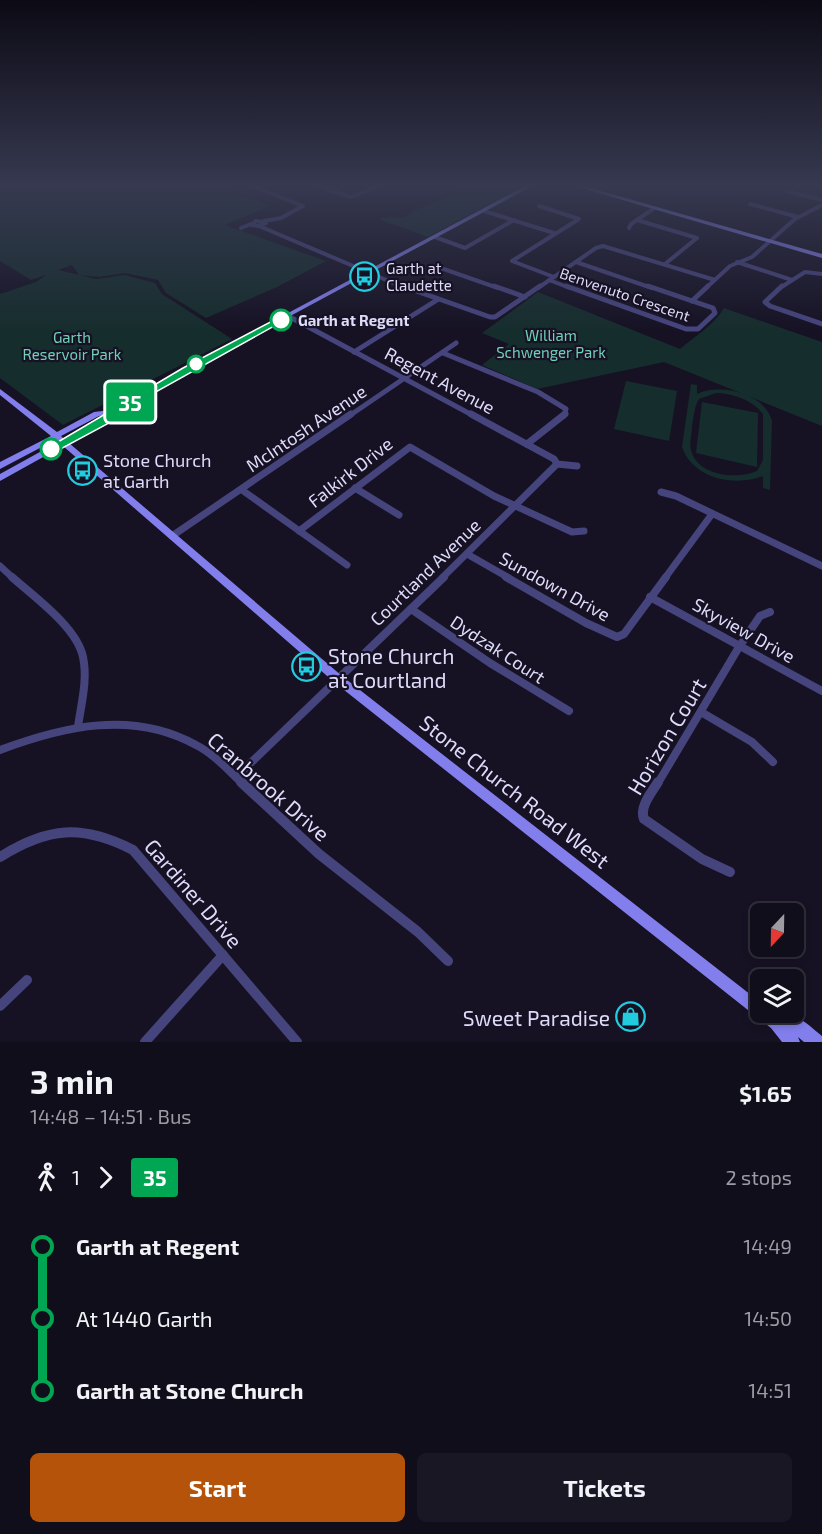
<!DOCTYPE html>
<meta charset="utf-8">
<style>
body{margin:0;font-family:"Exo 2",sans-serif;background:#191724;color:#f1f3f6;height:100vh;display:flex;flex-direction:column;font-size:22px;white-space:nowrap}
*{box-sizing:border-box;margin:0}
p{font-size:20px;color:#9c9ca3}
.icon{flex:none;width:33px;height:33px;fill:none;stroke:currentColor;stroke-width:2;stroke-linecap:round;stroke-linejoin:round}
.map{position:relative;height:1042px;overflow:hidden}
.sheet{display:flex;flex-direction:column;background:#100e1b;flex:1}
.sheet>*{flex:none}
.badge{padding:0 12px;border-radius:4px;font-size:21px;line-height:39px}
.needle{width:39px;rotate:202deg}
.tools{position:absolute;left:750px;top:903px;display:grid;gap:12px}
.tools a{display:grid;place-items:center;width:54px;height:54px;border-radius:9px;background:#100e1b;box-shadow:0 3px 9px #0003,0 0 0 2px #302e3a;font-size:30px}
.map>.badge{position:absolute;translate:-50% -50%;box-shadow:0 0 0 3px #fff}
.legs{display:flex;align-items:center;gap:9px;height:66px;padding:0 30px;font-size:20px}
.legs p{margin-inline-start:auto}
.overview{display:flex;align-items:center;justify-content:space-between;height:102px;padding:0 30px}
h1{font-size:33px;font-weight:700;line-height:45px}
.button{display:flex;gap:12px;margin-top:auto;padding:12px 30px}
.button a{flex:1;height:69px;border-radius:9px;background:#b45309;color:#fff;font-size:24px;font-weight:700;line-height:69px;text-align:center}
.button a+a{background:#191724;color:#f1f3f6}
ul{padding:0 30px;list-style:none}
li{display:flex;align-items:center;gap:21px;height:72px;font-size:22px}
li i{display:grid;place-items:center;width:9px;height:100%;margin:0 8px;background:currentColor}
li i::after{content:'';width:15px;height:15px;margin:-8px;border:4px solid;border-radius:50%;background:#100e1b}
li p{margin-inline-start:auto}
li:first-child i{background:linear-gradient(#0000 50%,currentColor 0)}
li:last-child i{background:linear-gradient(currentColor 50%,#0000 0)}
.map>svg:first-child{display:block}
.green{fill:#162d2d;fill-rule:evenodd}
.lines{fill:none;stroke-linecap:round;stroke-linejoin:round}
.minor-far4{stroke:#46447d;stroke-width:4}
.minor-far3{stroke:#46447d;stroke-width:5}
.minor-far2{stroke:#46447d;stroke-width:7}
.minor-far1{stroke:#46447d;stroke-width:8}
.minor{stroke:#46447d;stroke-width:10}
.secondary{fill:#827fed;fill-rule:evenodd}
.line-1{fill:#00a651;stroke:#fff;stroke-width:1.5}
.stop-1-dot{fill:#fff;stroke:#00a651;stroke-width:3}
.labels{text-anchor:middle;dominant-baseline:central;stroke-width:4.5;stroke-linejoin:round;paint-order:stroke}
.far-poi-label{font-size:15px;fill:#dfdbfa;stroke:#161224;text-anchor:start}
.far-street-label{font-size:15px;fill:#dfdbfa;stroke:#161224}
.far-stop-label{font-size:15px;font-weight:bold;fill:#dfdbfa;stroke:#161224;text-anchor:start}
.far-park-label{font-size:15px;fill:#70d0b9;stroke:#161224}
.street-label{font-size:18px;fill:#dfdbfa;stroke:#161224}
.poi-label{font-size:18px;fill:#dfdbfa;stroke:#161224;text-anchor:start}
.near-poi-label{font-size:21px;fill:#dfdbfa;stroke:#161224;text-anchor:start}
.near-street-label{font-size:21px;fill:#dfdbfa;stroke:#161224}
</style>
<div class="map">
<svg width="822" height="1042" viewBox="0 0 822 1042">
<rect width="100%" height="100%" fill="#161224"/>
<!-- green -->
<g class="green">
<path d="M0 185H213L270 206 225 225 326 261 277 287 206 318 166 293 158 280 125 273 99 277 79 275 72 265 58 270 96 279 125 275 155 283 162 294 232 339 63 425 0 378V294L36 282 46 275 31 280 0 261Z"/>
<path d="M449 185H516L513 191 428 237 381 220 380 218 405 217 415 210 451 196 456 191Z"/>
<path d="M538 292 680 349C695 336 713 326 724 308L822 342V426L664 362 537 389 482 365 509 344 482 333Z"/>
<path d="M626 381 677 391 669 441 614 429Z"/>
<path d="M691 384 697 385V394C720 383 765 393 772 421L770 490 763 488V476C735 487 693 479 682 447ZM716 393C734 394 751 399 763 414V460L757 471C737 480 697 476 691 450 689 443 692 434 692 426 694 416 694 407 699 399Z"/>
<path d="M702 402 758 413 757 467 696 453Z"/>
</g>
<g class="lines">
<!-- minor-far4 -->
<g class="minor-far4">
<path d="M250 185 303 206 281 218 264 221"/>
<path d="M315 185 351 197 381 185"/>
<path d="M787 191 822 200"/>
<path d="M750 204 798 217"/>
<path d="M539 206 579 219 512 261 554 277"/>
<path d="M484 211 554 233"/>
<path d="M637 220 697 238 665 264"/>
<path d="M256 221 266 223 259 226 252 225Z"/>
<path d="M259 226 405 288"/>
<path d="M241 228 251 224"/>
<path d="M629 228 631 224 653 209"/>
<path d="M435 237 465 248 514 220"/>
<path d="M576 262 652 288"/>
<path d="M737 262 792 280"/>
<path d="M435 266 498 288"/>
<path d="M549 280 570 288"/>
<path d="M538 288 596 248 603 246 715 280"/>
<path d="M706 288 730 266 752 257 795 219 822 205"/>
<path d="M780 288 805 272 822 274"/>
</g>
<!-- minor-far3 -->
<g class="minor-far3">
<path d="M402 286 490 317H495L540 286"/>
<path d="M494 286 525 297"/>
<path d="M566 286 686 329H698L715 313 713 308 648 286"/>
<path d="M782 286 765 302 770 306 822 324"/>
<path d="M692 301 708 286"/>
<path d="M288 316 474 416"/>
<path d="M354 352 437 300"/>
<path d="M443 353 538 392 566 409 564 416"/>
<path d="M349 416 456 343"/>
</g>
<!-- minor-far2 -->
<g class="minor-far2">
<path d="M471 414 554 459 557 464 577 466"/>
<path d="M527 444 565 414"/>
<path d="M355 488 399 515"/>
<path d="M242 490 347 565"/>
<path d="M661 492 676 496 822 566"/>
<path d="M299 531 410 447 494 496 572 532 584 531"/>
<path d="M172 536 351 414"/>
<path d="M467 554 509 578"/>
<path d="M0 566 13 578"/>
<path d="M442 578 557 464"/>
<path d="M665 578 712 514"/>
</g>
<!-- minor-far1 -->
<g class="minor-far1">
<path d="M12 577C33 596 77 627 83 657 88 680 81 704 78 727"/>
<path d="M506 577 586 623 617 637 624 634 666 577"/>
<path d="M650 597 822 691"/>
<path d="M411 609 490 663 569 711"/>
<path d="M701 712 752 742 773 762"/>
<path d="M0 750C64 726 133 710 196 745 214 754 228 770 242 783"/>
<path d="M236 777 444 577"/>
<path d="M658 783 739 647 760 616 770 612"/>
</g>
<!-- minor -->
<g class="minor">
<path d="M241 782 319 854 418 932 448 961"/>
<path d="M658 782C652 792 639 807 644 819L702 859 730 872"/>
<path d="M0 857C48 827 82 824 133 850L297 1042"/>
<path d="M0 1006 27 980"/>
<path d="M145 1042 223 955"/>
</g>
<!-- secondary -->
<g class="secondary">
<path d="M527 185H534L197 366 116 414 108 422 69 443 342 676 760 1002V1012H775C782 1017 788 1015 796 1018 805 1020 814 1030 822 1036V1042H804L798 1037 800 1042H782L771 1028 758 1018 334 682 63 446 0 481V474L58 442 55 440 0 469V462L51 436 0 395V389L57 432 94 412 111 410 193 364ZM105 415 64 439 61 436 99 416Z"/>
<path d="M571 185H580L822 254V258Z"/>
</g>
</g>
<!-- sky -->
<linearGradient id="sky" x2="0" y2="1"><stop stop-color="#0c0a14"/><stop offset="0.56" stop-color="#363950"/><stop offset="1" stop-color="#363950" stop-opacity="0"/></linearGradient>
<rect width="822" height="331" fill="url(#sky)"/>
<!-- line-1 -->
<path class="line-1" d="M278 318 285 320 116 414 109 423 55 452H48L46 449 183 368Z"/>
<!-- icons -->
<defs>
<symbol id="bus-ring" viewBox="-11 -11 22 22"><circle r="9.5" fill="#161224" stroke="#21ccdf" stroke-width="1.5"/><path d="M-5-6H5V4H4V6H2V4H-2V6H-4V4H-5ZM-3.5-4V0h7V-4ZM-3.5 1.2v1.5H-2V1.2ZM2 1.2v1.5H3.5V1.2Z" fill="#21ccdf"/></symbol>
<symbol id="shop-ring" viewBox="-11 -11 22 22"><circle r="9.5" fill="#161224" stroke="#21ccdf" stroke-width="1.5"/><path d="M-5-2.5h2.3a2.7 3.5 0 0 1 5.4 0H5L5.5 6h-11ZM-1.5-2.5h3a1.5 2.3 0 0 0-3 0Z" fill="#21ccdf"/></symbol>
</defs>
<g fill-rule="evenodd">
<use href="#bus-ring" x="348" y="260" width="33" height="33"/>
<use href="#bus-ring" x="66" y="454" width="33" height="33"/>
<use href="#bus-ring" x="290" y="650" width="33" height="33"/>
<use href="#shop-ring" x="614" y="1000" width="33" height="33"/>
</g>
<!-- markers -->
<g class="stop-1-dot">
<circle cx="281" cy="320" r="10"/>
<circle cx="196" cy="364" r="8"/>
<circle cx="51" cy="449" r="10"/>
</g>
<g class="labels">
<!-- far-poi labels -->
<g class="far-poi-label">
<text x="386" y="268">Garth at<tspan x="386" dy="17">Claudette</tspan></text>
</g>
<!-- far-street labels -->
<g class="far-street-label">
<text transform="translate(625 294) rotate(19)">Benvenuto Crescent</text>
</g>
<!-- far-stop labels -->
<g class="far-stop-label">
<text x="298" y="320">Garth at Regent</text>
</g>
<!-- far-park labels -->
<g class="far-park-label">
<text x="551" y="335">William<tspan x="551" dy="17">Schwenger Park</tspan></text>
<text x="72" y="337">Garth<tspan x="72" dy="17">Reservoir Park</tspan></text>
</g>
<!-- street labels -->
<g class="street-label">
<text transform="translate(440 380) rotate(28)">Regent Avenue</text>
<text transform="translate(306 428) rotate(-34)">McIntosh Avenue</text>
<text transform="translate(350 472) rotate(-38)">Falkirk Drive</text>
<text transform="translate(425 572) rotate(-44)">Courtland Avenue</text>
<text transform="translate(555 586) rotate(29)">Sundown Drive</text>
<text transform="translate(744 630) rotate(29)">Skyview Drive</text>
<text transform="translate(498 649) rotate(33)">Dydzak Court</text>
</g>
<!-- poi labels -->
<g class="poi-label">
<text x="103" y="460">Stone Church<tspan x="103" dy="21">at Garth</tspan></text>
</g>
<!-- near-poi labels -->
<g class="near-poi-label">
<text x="328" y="655">Stone Church<tspan x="328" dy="24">at Courtland</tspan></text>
<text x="610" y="1017" text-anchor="end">Sweet Paradise</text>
</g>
<!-- near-street labels -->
<g class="near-street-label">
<text transform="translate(666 736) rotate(-59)">Horizon Court</text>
<text transform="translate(269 786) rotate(41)">Cranbrook Drive</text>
<text transform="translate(515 791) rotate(38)">Stone Church Road West</text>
<text transform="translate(194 893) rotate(49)">Gardiner Drive</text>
</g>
</g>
</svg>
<div class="tools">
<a><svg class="needle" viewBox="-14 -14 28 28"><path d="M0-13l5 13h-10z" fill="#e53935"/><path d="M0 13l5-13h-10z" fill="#9c9ca3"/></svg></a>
<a><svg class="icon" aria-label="layers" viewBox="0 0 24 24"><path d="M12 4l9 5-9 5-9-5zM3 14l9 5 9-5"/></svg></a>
</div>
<b class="badge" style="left:130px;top:402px;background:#00a651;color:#fff">35</b>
</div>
<section class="sheet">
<div class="overview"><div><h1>3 min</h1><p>14:48 – 14:51 · Bus</p></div><b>$1.65</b></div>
<div class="legs"><svg class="icon" aria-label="walk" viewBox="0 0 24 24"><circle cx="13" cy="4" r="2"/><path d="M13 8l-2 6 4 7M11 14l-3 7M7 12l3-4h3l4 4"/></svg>1<svg class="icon" aria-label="forward" viewBox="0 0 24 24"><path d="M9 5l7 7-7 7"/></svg><b class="badge" style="background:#00a651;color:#fff">35</b><p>2 stops</p></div>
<ul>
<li><i style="color:#00a651"></i><b>Garth at Regent</b><p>14:49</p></li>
<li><i style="color:#00a651"></i><span>At 1440 Garth</span><p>14:50</p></li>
<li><i style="color:#00a651"></i><b>Garth at Stone Church</b><p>14:51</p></li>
</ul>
<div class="button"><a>Start</a><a>Tickets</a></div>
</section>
